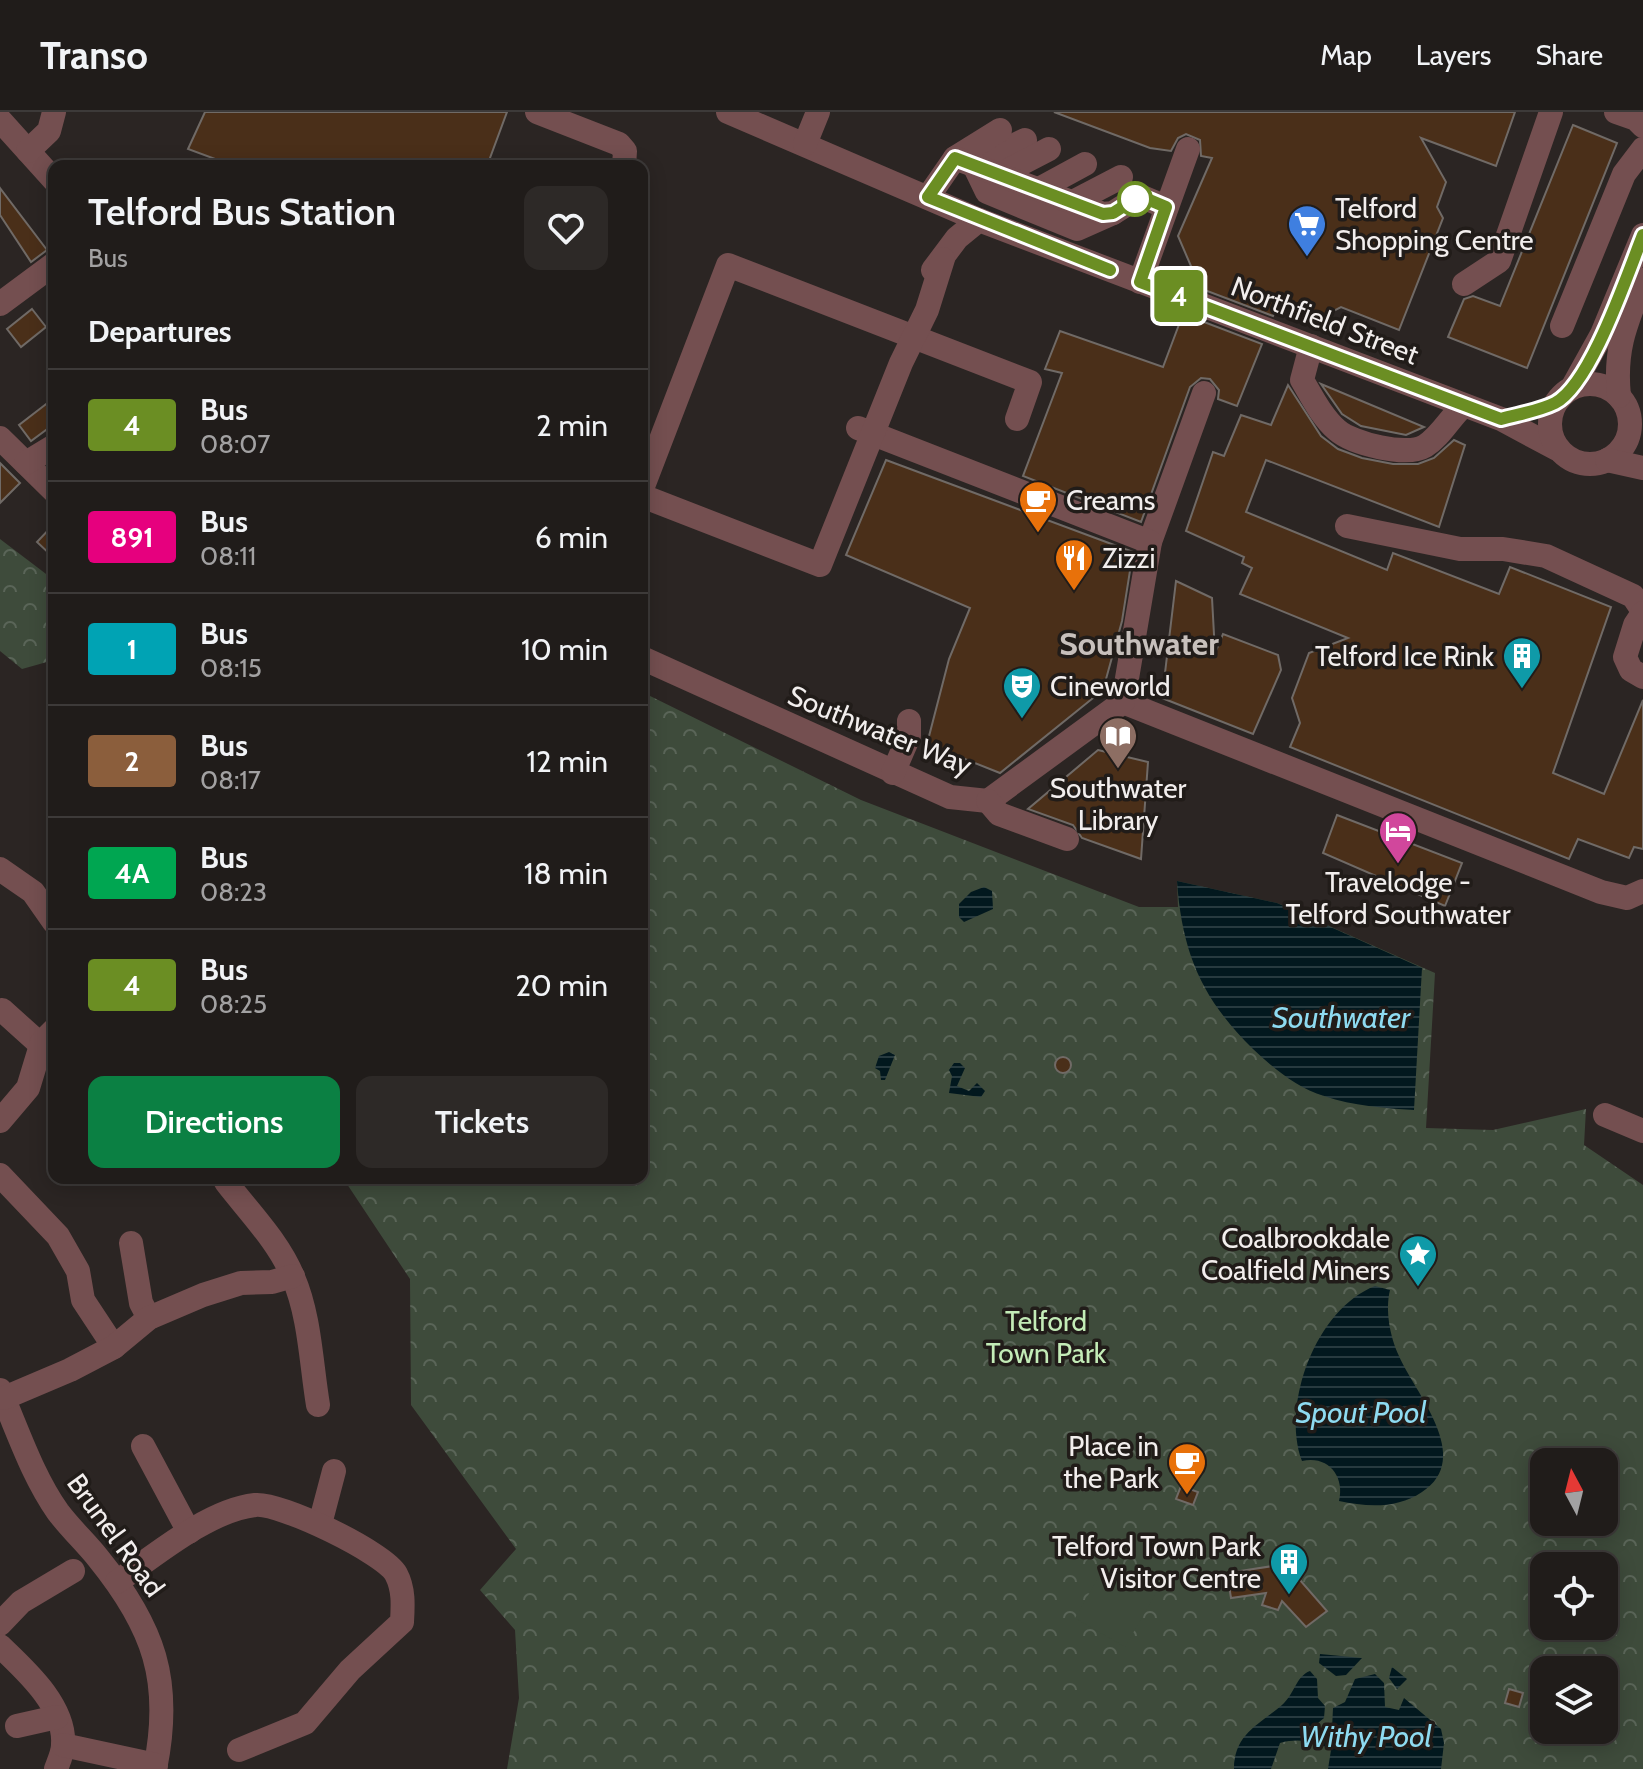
<!DOCTYPE html>
<style>
body{margin:0;font-family:Cabin,sans-serif;background:#2d2927;color:#f1f3f6;height:100vh;display:flex;flex-direction:column;font-size:30px;white-space:nowrap}
*{box-sizing:border-box;margin:0}
p{font-size:26px;color:#a2a1a2}
.icon{flex:none;width:44px;height:44px;fill:none;stroke:currentColor;stroke-width:2;stroke-linecap:round;stroke-linejoin:round}
.map{position:relative;flex:1;overflow:hidden}
.drawer{position:absolute;left:48px;top:48px;width:600px;height:1024px;display:flex;flex-direction:column;background:#201c1a;border-radius:16px;box-shadow:0 4px 20px #0003,0 0 0 2px #3d3a39}
.drawer>*{flex:none}
.badge{padding:0 16px;border-radius:6px;font-size:28px;line-height:52px}
.needle{width:52px;rotate:353deg}
.controls{position:absolute;left:1530px;top:1336px;display:grid;gap:16px}
.controls a{display:grid;place-items:center;width:88px;height:88px;border-radius:16px;background:#201c1a;box-shadow:0 4px 20px #0003,0 0 0 2px #3d3a39;font-size:40px}
.map>.badge{position:absolute;translate:-50% -50%;box-shadow:0 0 0 4px #fff}
h2{padding:0 40px;font-size:30px;line-height:72px}
.round{display:grid;place-items:center;flex:none;width:84px;height:84px;border-radius:16px;background:#2d2927}
.overview{display:flex;align-items:center;justify-content:space-between;height:136px;padding:0 40px}
h1{font-size:38px;font-weight:600;line-height:60px}
.cta{display:flex;gap:16px;margin-top:auto;padding:16px 40px}
.cta a{flex:1;height:92px;border-radius:16px;background:#0b8043;color:#fff;font-size:32px;font-weight:600;line-height:92px;text-align:center}
.cta a+a{background:#2d2927;color:#f1f3f6}
ul{padding:0;list-style:none}
li{display:flex;align-items:center;gap:24px;height:112px;padding:0 40px;border-top:2px solid #3d3a39}
li div{flex:1}
li b{display:block;font-size:30px}
li em{font-style:normal}
li .badge{min-width:88px;font-weight:700;text-align:center}
header{display:flex;align-items:center;gap:48px;box-sizing:border-box;height:112px;padding:0 40px;background:#201c1a;border-bottom:2px solid #3d3a39}
header strong{font-size:38px}
nav{display:flex;gap:44px;margin-inline-start:auto;font-size:28px}
.map>svg:first-child{display:block}
.forest{fill:url(#forest-crowns);fill-rule:evenodd}
.pitch{fill:#3e4b3b}
.water{fill:url(#water-rules)}
.building{fill:#4a2f19;stroke:#706a66;stroke-width:2}
.lines{fill:none;stroke-linecap:round;stroke-linejoin:round}
.minor{stroke:#744f50;stroke-width:24}
.line-casing{stroke:#fff;stroke-width:18}
.line{stroke:#6b8e23;stroke-width:12}
.stop-dot{fill:#fff;stroke:#6b8e23;stroke-width:4}
.labels{text-anchor:middle;dominant-baseline:central;stroke-width:7;stroke-linejoin:round;paint-order:stroke}
.poi-label{font-size:28px;fill:#f2eeed;stroke:#211c19;text-anchor:start}
.street-label{font-size:28px;fill:#f2eeed;stroke:#211c19}
.park-label{font-size:28px;fill:#c3ecb7;stroke:#211c19}
.water-label{font-size:30px;font-style:italic;fill:#8edbf1;stroke:#211c19}
.quarter-label{font-size:32px;font-weight:bold;fill:#c7c0bc;stroke:#211c19}
</style>
<header>
<strong>Transo</strong>
<nav><a>Map</a><a>Layers</a><a>Share</a></nav>
</header>
<div class="map">
<svg width="1643" height="1657" viewBox="0 0 1643 1657">
<defs>
<pattern id="forest-crowns" width="20" height="18" patternUnits="userSpaceOnUse" patternTransform="scale(2)"><rect width="20" height="18" fill="#3e4b3b"/><path d="M2 6a3 3 0 1 1 6 0M12 15a3 3 0 1 1 6 0" fill="none" stroke="#5a6558"/></pattern>
<pattern id="water-rules" width="6" height="5" patternUnits="userSpaceOnUse" patternTransform="scale(2)"><rect width="6" height="5" fill="#02181e"/><path d="M0 2.5h6" fill="none" stroke="#273a3f"/></pattern>
</defs>
<rect width="100%" height="100%" fill="#2b2523"/>
<!-- forest -->
<g class="forest">
<path d="M0 427 54 468V548L22 557 0 539Z"/>
<path d="M642 580 861 688 1139 795H1178L1177 769 1277 791 1435 861 1426 1016 1493 1018 1586 997 1584 1033 1643 1073V1657H507L519 1586 515 1518 480 1478 516 1437 411 1293 410 1167 343 1066H642ZM1544 1350H1604V1410H1544ZM1544 1454H1604V1514H1544ZM1544 1558H1604V1618H1544Z"/>
</g>
<!-- pitch -->
<path class="pitch" d="M1109 1447 1159 1476 1125 1535 1075 1506Z"/>
<!-- water -->
<g class="water">
<path d="M1177 769 1277 791 1422 856 1414 998C1383 996 1354 994 1324 984 1297 976 1273 956 1253 937 1202 887 1182 841 1177 769Z"/>
<path d="M984 775 992 779 993 797 964 810 959 805V792L971 780Z"/>
<path d="M889 940 895 943 885 968H881L880 959 875 956 879 944Z"/>
<path d="M954 951H960L965 956 957 974 969 979 977 971 985 979 981 985 949 981 952 964 949 958Z"/>
<path d="M1375 1174 1390 1178C1385 1198 1390 1225 1399 1244 1414 1280 1475 1346 1422 1380 1397 1397 1367 1395 1339 1389 1345 1364 1328 1343 1302 1349 1281 1292 1316 1197 1375 1174Z"/>
<path d="M1320 1542 1362 1546 1346 1563 1336 1564 1319 1551Z"/>
<path d="M1392 1555 1407 1567 1397 1577 1389 1566Z"/>
<path d="M1310 1559 1317 1567 1318 1586 1325 1594 1324 1606 1318 1611 1319 1619 1324 1622 1332 1617 1333 1596 1345 1590 1355 1567 1375 1562 1384 1571 1385 1595 1399 1598 1404 1586 1441 1617 1444 1631 1441 1657H1328L1331 1638C1313 1629 1299 1626 1280 1631L1271 1657H1234C1234 1622 1259 1613 1282 1593 1294 1583 1296 1564 1310 1559Z"/>
</g>
<!-- building -->
<g class="building">
<path d="M205 0H507L487 54H234L188 37Z"/>
<path d="M1054 0H1515L1496 54 1421 26 1446 70 1437 95 1443 106 1399 218 1341 195 1320 206 1279 190 1273 204 1194 174 1197 168 1178 124 1212 46 1201 44 1200 28 1186 22 1178 26 1171 39 1150 36Z"/>
<path d="M1573 13 1617 31 1527 256 1448 225 1464 187 1473 184 1500 194Z"/>
<path d="M0 76 47 138 31 150 0 103Z"/>
<path d="M32 197 46 215 21 235 7 217Z"/>
<path d="M1183 202 1262 232 1237 294 1218 287 1219 278 1210 267 1201 266 1190 275 1141 410 1023 364 1062 261 1045 257 1060 219 1163 255Z"/>
<path d="M1321 272 1424 315 1406 323 1361 314 1342 302Z"/>
<path d="M1288 273 1321 324 1338 337 1362 346 1393 352H1418L1434 346 1454 328 1465 333 1439 415 1266 348 1246 400 1387 458 1393 441 1499 482 1510 455 1611 495 1553 661 1604 682 1643 588V737L1634 735 1629 746 1578 727 1569 747 1290 635 1300 611 1292 586 1309 541 1348 526 1240 482 1252 456 1242 451 1244 445 1186 419 1213 340 1224 344 1241 303 1271 313Z"/>
<path d="M54 286V312L31 329 19 313Z"/>
<path d="M886 348 1133 440 1122 509 1103 578 1000 661 927 632 949 547 970 496 846 443Z"/>
<path d="M0 351 20 371 0 391Z"/>
<path d="M54 412V446L37 430Z"/>
<path d="M1176 469 1212 486 1215 541 1223 522 1278 543 1281 558 1253 622 1162 586Z"/>
<path d="M1098 638 1148 650 1141 747 1082 726 1073 713 1028 697Z"/>
<path d="M1337 703 1462 751 1445 794 1323 741Z"/>
<circle cx="1063" cy="953" r="8"/>
<path d="M1181 1374 1198 1380 1193 1393 1176 1387Z"/>
<path d="M1286 1452 1327 1499 1306 1515 1282 1489 1278 1498 1262 1493 1266 1481 1231 1486 1227 1461Z"/>
<path d="M1509 1577 1523 1581 1519 1595 1505 1591Z"/>
</g>
<g class="lines">
<!-- minor -->
<g class="minor">
<path d="M537 0 619 32 625 39 624 54"/>
<path d="M728 0 979 108 1501 307 1557 337"/>
<path d="M1616 0 1636 7 1643 14"/>
<path d="M0 8 54 68"/>
<path d="M1025 28 974 53 987 80 1077 117 1113 101"/>
<path d="M805 32 818 0"/>
<path d="M28 39 49 19 54 0"/>
<path d="M955 46 1000 18"/>
<path d="M1001 62 1049 37"/>
<path d="M1039 77 1085 52"/>
<path d="M928 85 955 46 1103 102 1113 101 1140 84 1166 95"/>
<path d="M1073 90 1121 65"/>
<path d="M933 158 957 126 979 108"/>
<path d="M1140 170 1188 37"/>
<path d="M1464 172 1499 149 1551 0"/>
<path d="M0 192 54 152"/>
<path d="M1562 214 1624 62 1643 37"/>
<path d="M1311 234 1302 268C1312 285 1322 305 1337 318 1353 332 1407 345 1425 334 1440 325 1450 306 1463 294"/>
<circle cx="1590" cy="312" r="40"/>
<path d="M1572 276 1602 222 1643 123"/>
<path d="M1204 281 1150 430 1123 590 1601 780 1627 786 1643 779"/>
<path d="M1619 284C1614 237 1626 211 1643 168"/>
<path d="M858 316 1150 430"/>
<path d="M0 326 54 379"/>
<path d="M1607 348 1643 356"/>
<path d="M26 351 54 334"/>
<path d="M642 377 728 153 1030 270 1017 307"/>
<path d="M642 384 820 453 901 251 927 198 943 147"/>
<path d="M1347 414 1460 437H1503L1546 444 1633 484 1643 499"/>
<path d="M1643 501 1635 513 1625 545 1631 558 1643 565"/>
<path d="M642 546 950 685 988 689 1123 590"/>
<path d="M893 661 909 624V609"/>
<path d="M988 689 999 702 1067 727"/>
<path d="M0 757 33 780 54 810"/>
<path d="M2 898 41 933"/>
<path d="M1605 1003 1643 1019"/>
<path d="M0 1009 28 976 42 930 54 918"/>
<path d="M0 1063 58 1124 78 1159 83 1188 114 1235"/>
<path d="M226 1070C249 1100 279 1130 293 1165 310 1204 311 1251 318 1293"/>
<path d="M131 1131 141 1191 149 1206"/>
<path d="M0 1278C18 1319 32 1363 58 1400 70 1416 86 1431 98 1446 154 1515 173 1569 155 1657"/>
<path d="M4 1286 70 1258 114 1235 149 1206 203 1183 241 1171 272 1170 293 1164"/>
<path d="M143 1334 189 1420"/>
<path d="M320 1412 334 1359"/>
<path d="M117 1470C154 1444 209 1398 255 1393 280 1390 385 1441 396 1462 404 1477 403 1493 402 1510L350 1558 305 1611 239 1638"/>
<path d="M0 1512 21 1490 73 1459"/>
<path d="M0 1534C25 1558 66 1594 63 1633 63 1640 59 1649 56 1657"/>
<path d="M17 1614 57 1605"/>
<path d="M63 1633 156 1653"/>
</g>
</g>
<g class="lines">
<defs>
<path id="line" d="M1110 158 928 85 955 46 1103 102 1113 101 1140 84 1166 95 1140 170 1501 307C1519 302 1539 299 1555 291 1591 272 1627 163 1643 123"/>
</defs>
<!-- line casing -->
<use href="#line" class="line-casing"/>
<!-- line -->
<use href="#line" class="line"/>
</g>
<!-- icons -->
<defs>
<symbol id="supermarket-pin" viewBox="-11 -11 22 30"><path d="M0 17L-7.5 6A9.5 9.5 0 1 1 7.5 6Z" fill="#3f7fe0" stroke="#211c19"/><path d="M-6-5.5h2.5l.6 2H6L4.5 2H-2.5L-4.4-4H-6ZM-1.5 3.2a1.3 1.3 0 1 0 .1 0ZM3 3.2a1.3 1.3 0 1 0 .1 0Z" fill="#fff"/></symbol>
<symbol id="cafe-pin" viewBox="-11 -11 22 30"><path d="M0 17L-7.5 6A9.5 9.5 0 1 1 7.5 6Z" fill="#e8710a" stroke="#211c19"/><path d="M-5.5-4.5H6V0H3Q3 3.5 0 3.5H-2.5Q-5.5 3.5-5.5 0ZM3-3.2v2h1.7v-2ZM-6 4.5H4V6H-6Z" fill="#fff"/></symbol>
<symbol id="restaurant-pin" viewBox="-11 -11 22 30"><path d="M0 17L-7.5 6A9.5 9.5 0 1 1 7.5 6Z" fill="#e8710a" stroke="#211c19"/><path d="M-5-6h1v4h1v-4h1v4h1v-4h1v5L-1.5 .5V6h-2V.5L-5-1ZM5-6V6H3V1.5H1.5Q1.5-4 5-6Z" fill="#fff"/></symbol>
<symbol id="building-pin" viewBox="-11 -11 22 30"><path d="M0 17L-7.5 6A9.5 9.5 0 1 1 7.5 6Z" fill="#0f9aa8" stroke="#211c19"/><path d="M-4-6H4V6H1V3H-1V6H-4ZM-2.5-4.3h1.7v1.8h-1.7ZM.8-4.3h1.7v1.8H.8ZM-2.5-1h1.7V.8h-1.7ZM.8-1h1.7V.8H.8Z" fill="#fff"/></symbol>
<symbol id="theatre-pin" viewBox="-11 -11 22 30"><path d="M0 17L-7.5 6A9.5 9.5 0 1 1 7.5 6Z" fill="#0f9aa8" stroke="#211c19"/><path d="M-5-5.5Q0-4 5-5.5V0Q5 5 0 6Q-5 5-5 0ZM-3.3-2.5H-1v1.5H-3.3ZM1-2.5H3.3v1.5H1ZM-2.8 1Q0 5.5 2.8 1Z" fill="#fff"/></symbol>
<symbol id="library-pin" viewBox="-11 -11 22 30"><path d="M0 17L-7.5 6A9.5 9.5 0 1 1 7.5 6Z" fill="#8d6e63" stroke="#211c19"/><path d="M-6-4Q-3-5.5-.7-3.5V5Q-3 3-6 4ZM6-4Q3-5.5 .7-3.5V5Q3 3 6 4Z" fill="#fff"/></symbol>
<symbol id="hotel-pin" viewBox="-11 -11 22 30"><path d="M0 17L-7.5 6A9.5 9.5 0 1 1 7.5 6Z" fill="#d1479c" stroke="#211c19"/><path d="M-6-4.5h1.5V1H6V5H4.5V3h-9V5H-6ZM-4 0a1.8 1.8 0 1 1 3.6 0ZM.5 0V-2.5h3Q6-2.5 6 0Z" fill="#fff"/></symbol>
<symbol id="sight-pin" viewBox="-11 -11 22 30"><path d="M0 17L-7.5 6A9.5 9.5 0 1 1 7.5 6Z" fill="#0f9aa8" stroke="#211c19"/><path d="M0-6L1.8-2.2L6-1.7L2.9 1.2L3.7 5.4L0 3.3L-3.7 5.4L-2.9 1.2L-6-1.7L-1.8-2.2Z" fill="#fff"/></symbol>
</defs>
<g fill-rule="evenodd">
<use href="#supermarket-pin" x="1285" y="90" width="44" height="60"/>
<use href="#cafe-pin" x="1016" y="366" width="44" height="60"/>
<use href="#restaurant-pin" x="1052" y="424" width="44" height="60"/>
<use href="#building-pin" x="1500" y="522" width="44" height="60"/>
<use href="#theatre-pin" x="1000" y="552" width="44" height="60"/>
<use href="#library-pin" x="1096" y="602" width="44" height="60"/>
<use href="#hotel-pin" x="1376" y="697" width="44" height="60"/>
<use href="#sight-pin" x="1396" y="1120" width="44" height="60"/>
<use href="#cafe-pin" x="1165" y="1328" width="44" height="60"/>
<use href="#building-pin" x="1267" y="1428" width="44" height="60"/>
</g>
<!-- markers -->
<circle class="stop-dot" cx="1135" cy="87" r="16"/>
<g class="labels">
<!-- poi labels -->
<g class="poi-label">
<text x="1335" y="96">Telford<tspan x="1335" dy="32">Shopping Centre</tspan></text>
<text x="1066" y="388">Creams</text>
<text x="1102" y="446">Zizzi</text>
<text x="1494" y="544" text-anchor="end">Telford Ice Rink</text>
<text x="1050" y="574">Cineworld</text>
<text x="1118" y="676" text-anchor="middle">Southwater<tspan x="1118" dy="32">Library</tspan></text>
<text x="1398" y="770" text-anchor="middle">Travelodge -<tspan x="1398" dy="32">Telford Southwater</tspan></text>
<text x="1390" y="1126" text-anchor="end">Coalbrookdale<tspan x="1390" dy="32">Coalfield Miners</tspan></text>
<text x="1159" y="1334" text-anchor="end">Place in<tspan x="1159" dy="32">the Park</tspan></text>
<text x="1261" y="1434" text-anchor="end">Telford Town Park<tspan x="1261" dy="32">Visitor Centre</tspan></text>
</g>
<!-- street labels -->
<g class="street-label">
<text transform="translate(1325 208) rotate(21)">Northfield Street</text>
<text transform="translate(880 618) rotate(22)">Southwater Way</text>
<text transform="translate(116 1423) rotate(54)">Brunel Road</text>
</g>
<!-- park labels -->
<g class="park-label">
<text x="1046" y="1209">Telford<tspan x="1046" dy="32">Town Park</tspan></text>
</g>
<!-- water labels -->
<g class="water-label">
<text x="1341" y="905">Southwater</text>
<text x="1361" y="1300">Spout Pool</text>
<text x="1366" y="1624">Withy Pool</text>
</g>
<!-- quarter labels -->
<g class="quarter-label">
<text x="1139" y="531">Southwater</text>
</g>
</g>
</svg>
<div class="controls">
<a><svg class="needle" viewBox="-14 -14 28 28"><path d="M0-13l5 13h-10z" fill="#e53935"/><path d="M0 13l5-13h-10z" fill="#a2a1a2"/></svg></a>
<a><svg class="icon" aria-label="locate" viewBox="0 0 24 24"><circle cx="12" cy="12" r="6"/><path d="M12 2v4M12 18v4M2 12h4M18 12h4"/></svg></a>
<a><svg class="icon" aria-label="layers" viewBox="0 0 24 24"><path d="M12 4l9 5-9 5-9-5zM3 14l9 5 9-5"/></svg></a>
</div>
<b class="badge" style="left:1179px;top:184px;background:#6b8e23;color:#fff">4</b>
<section class="drawer">
<div class="overview"><div><h1>Telford Bus Station</h1><p>Bus</p></div><a class="round"><svg class="icon" aria-label="heart" viewBox="0 0 24 24"><path d="M12 20l-8-8c-3-5 5-10 8-4 3-6 11-1 8 4z"/></svg></a></div>
<h2>Departures</h2>
<ul>
<li><span class="badge" style="background:#6b8e23;color:#fff">4</span><div><b>Bus</b><p>08:07</p></div><em>2 min</em></li>
<li><span class="badge" style="background:#e6007e;color:#fff">891</span><div><b>Bus</b><p>08:11</p></div><em>6 min</em></li>
<li><span class="badge" style="background:#00a3b4;color:#fff">1</span><div><b>Bus</b><p>08:15</p></div><em>10 min</em></li>
<li><span class="badge" style="background:#8b5e3c;color:#fff">2</span><div><b>Bus</b><p>08:17</p></div><em>12 min</em></li>
<li><span class="badge" style="background:#00a651;color:#fff">4A</span><div><b>Bus</b><p>08:23</p></div><em>18 min</em></li>
<li><span class="badge" style="background:#6b8e23;color:#fff">4</span><div><b>Bus</b><p>08:25</p></div><em>20 min</em></li>
</ul>
<div class="cta"><a>Directions</a><a>Tickets</a></div>
</section>
</div>
